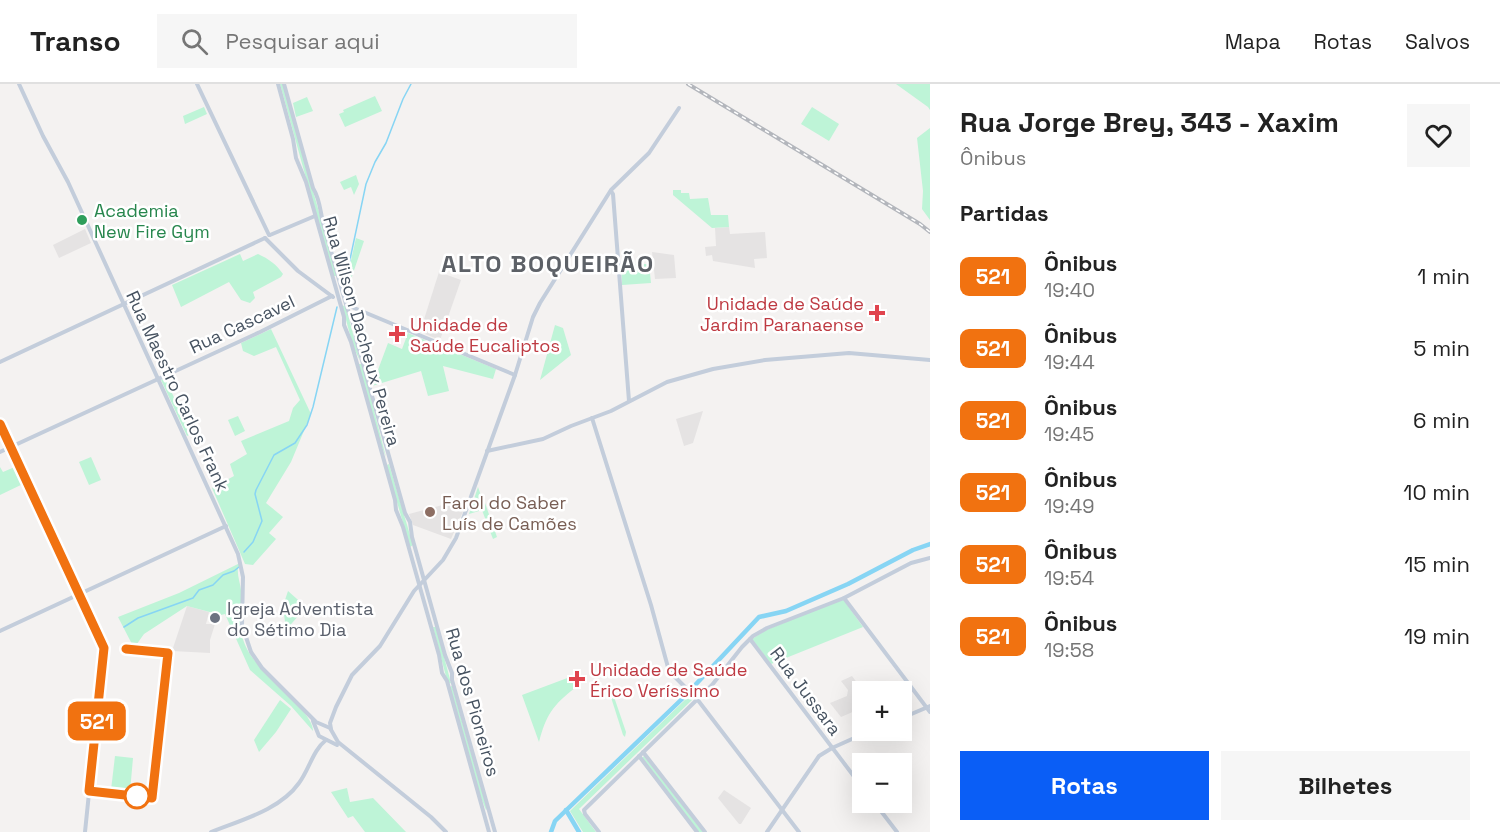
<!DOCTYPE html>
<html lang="pt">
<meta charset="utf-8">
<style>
body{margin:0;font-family:"Space Grotesk",sans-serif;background:#f6f6f6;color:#222;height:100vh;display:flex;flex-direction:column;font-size:22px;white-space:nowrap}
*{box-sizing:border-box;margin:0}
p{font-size:20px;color:#767676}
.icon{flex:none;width:33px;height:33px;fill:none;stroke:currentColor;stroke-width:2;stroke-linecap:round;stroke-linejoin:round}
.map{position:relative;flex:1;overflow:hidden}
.drawer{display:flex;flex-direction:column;background:#fff;width:570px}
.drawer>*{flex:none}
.badge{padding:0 12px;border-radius:9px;font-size:21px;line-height:39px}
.buttons{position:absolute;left:852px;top:597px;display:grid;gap:12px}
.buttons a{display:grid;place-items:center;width:60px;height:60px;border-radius:0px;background:#fff;box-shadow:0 6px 24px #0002;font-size:30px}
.map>.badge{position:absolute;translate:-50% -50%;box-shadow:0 0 0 3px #fff}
h2{padding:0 30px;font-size:22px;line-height:54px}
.round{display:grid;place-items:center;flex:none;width:63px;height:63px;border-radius:0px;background:#f6f6f6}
.headline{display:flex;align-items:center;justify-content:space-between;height:102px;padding:0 30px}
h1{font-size:28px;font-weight:800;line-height:45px}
.action{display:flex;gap:12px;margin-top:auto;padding:12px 30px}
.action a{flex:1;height:69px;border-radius:0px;background:#0a5ef6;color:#fff;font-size:24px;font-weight:800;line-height:69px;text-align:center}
.action a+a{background:#f6f6f6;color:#222}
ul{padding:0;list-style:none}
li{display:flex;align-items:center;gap:18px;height:72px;padding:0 30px}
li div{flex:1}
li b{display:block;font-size:22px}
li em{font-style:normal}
li .badge{min-width:66px;font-weight:700;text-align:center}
header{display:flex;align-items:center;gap:36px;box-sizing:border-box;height:84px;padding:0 30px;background:#fff;border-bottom:2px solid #e0e0e0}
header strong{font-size:28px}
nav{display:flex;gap:33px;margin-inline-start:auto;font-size:21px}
.search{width:420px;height:54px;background:#f6f6f6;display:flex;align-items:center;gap:15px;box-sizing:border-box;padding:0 21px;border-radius:0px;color:#767676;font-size:22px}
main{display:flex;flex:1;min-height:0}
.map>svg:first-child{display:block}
.education{fill:#e5e3e3}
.green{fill:#bef4d7}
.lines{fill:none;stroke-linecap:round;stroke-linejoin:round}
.stream{stroke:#87d5f4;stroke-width:1.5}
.river{stroke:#87d5f4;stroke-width:4.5}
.secondary{stroke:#c3cddb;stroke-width:4}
.rail-casing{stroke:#b3b6bc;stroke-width:4}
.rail{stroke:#fff;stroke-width:1.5;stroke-dasharray:4.5;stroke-linecap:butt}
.line-casing{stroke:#fff;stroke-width:14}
.line{stroke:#f17210;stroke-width:9}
.leisure-dot{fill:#2e9e5b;stroke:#fff;stroke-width:2}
.health-dot{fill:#e0444e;stroke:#fff;stroke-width:2}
.education-dot{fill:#8d6e63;stroke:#fff;stroke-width:2}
.worship-dot{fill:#6b7280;stroke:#fff;stroke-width:2}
.stop-dot{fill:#fff;stroke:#f17210;stroke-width:3}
.labels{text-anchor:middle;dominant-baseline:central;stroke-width:5;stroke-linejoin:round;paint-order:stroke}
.leisure-label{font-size:18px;fill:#27864d;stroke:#fff;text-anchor:start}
.health-label{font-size:18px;fill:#be3a42;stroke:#fff;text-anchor:start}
.street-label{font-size:18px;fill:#475361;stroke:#fff}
.education-label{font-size:18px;fill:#785e54;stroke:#fff;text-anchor:start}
.worship-label{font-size:18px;fill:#5b616d;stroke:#fff;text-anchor:start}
.district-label{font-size:24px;font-weight:bold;letter-spacing:1.5px;fill:#5d6167;stroke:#fff}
</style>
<header>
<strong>Transo</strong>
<div class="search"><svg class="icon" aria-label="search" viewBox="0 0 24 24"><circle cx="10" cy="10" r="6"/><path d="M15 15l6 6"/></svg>Pesquisar aqui</div>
<nav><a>Mapa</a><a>Rotas</a><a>Salvos</a></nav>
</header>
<main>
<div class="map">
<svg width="930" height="748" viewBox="0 0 930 748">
<rect width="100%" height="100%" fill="#f4f2f1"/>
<!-- education -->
<g class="education">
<path d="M729 143 730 150 765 148 767 174 754 175 755 184 713 177 712 171 706 172 705 163 716 162 715 144Z"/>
<path d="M85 145 91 159 59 174 53 161Z"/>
<path d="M652 168 674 171 676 194 655 195Z"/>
<path d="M439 188 461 196 440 256 420 248Z"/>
<path d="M703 327 693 359 684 362 676 335Z"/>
<path d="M450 419 455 423H465L451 455 413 441 409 430Z"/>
<path d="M187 522 209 528 206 540H215L210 556V569L172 567Z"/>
<path d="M852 592 863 607 862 624 841 633 830 619 847 612 848 606 841 597Z"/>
<path d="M724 706 751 724 741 740H739L718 714Z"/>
</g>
<!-- green -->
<g class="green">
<path d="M280 0H283L337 192H333Z"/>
<path d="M896 0H930V26L928 23Z"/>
<path d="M375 12 382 27 345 43 339 30 344 28 343 26Z"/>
<path d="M307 13 313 27 296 33 293 19Z"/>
<path d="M204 23 207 30 185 40 183 32Z"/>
<path d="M812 23 839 40 829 57 801 40Z"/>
<path d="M930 44V136L922 125 923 107 917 54Z"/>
<path d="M356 91 359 100 354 111 351 103 344 106 340 98Z"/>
<path d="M681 106V109H689L690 115 708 114 711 131H728L729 143 712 144 673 111V106Z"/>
<path d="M356 154 364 157 348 204 346 206 344 201 346 199Z"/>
<path d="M240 170 243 177 258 170C269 175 276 180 283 190L281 193 253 208 255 214 250 219 241 216 229 198 181 223 172 201Z"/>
<path d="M621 180H649L651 199 622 201Z"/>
<path d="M342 221 346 223 360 277 353 262Z"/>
<path d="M555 241 563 244 571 271 540 296Z"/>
<path d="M271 245 311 330 291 378 266 419 283 433 269 449 276 455 253 481 245 480 212 404 234 392 230 380 247 370 241 357 289 337 293 324 300 316 276 263 254 272 243 267 241 259Z"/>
<path d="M408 249 496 285 493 295 443 282 449 307 428 312 421 287 372 302 388 259 402 265Z"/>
<path d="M358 280H362L386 373 379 356Z"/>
<path d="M165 294 191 350 187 352 161 296Z"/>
<path d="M238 332 245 347 235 352 228 336Z"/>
<path d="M91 373 101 396 89 401 79 378Z"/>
<path d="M389 380 413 461 410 463 388 387 387 381Z"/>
<path d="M17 382 25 399 0 411V383L3 388Z"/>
<path d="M478 403 483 417 477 420 479 427 469 430Z"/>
<path d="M485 419 497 453 493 455 480 421Z"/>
<path d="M240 479 241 482 238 483C237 492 240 498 241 506 242 530 236 542 247 565 258 588 314 627 313 647L291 622 250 586 225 530 221 531 187 522 144 550 134 564 118 533 179 509Z"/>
<path d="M288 507 306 523 286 546 283 522Z"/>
<path d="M843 515 863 543 771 580 752 555 766 546Z"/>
<path d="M433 543H436L451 599 448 600Z"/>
<path d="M570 593 575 604C553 621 546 631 539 658L522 611Z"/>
<path d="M452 602 487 725 486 726 479 709 449 603Z"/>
<path d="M611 604 626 648 625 653 623 651 609 607Z"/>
<path d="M689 612 692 616 579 725 596 748H583L570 727Z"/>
<path d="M280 616 291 625 276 648 259 668 254 656Z"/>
<path d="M115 672 133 674 130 708 111 706Z"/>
<path d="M644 672 703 748H698L642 674Z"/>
<path d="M347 704 350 718 373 714 406 748H365L353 732 348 734 331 708Z"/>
</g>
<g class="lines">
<!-- stream -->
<g class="stream">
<path d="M345 199 366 100 375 78 386 59 403 15 411 0"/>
<path d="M244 468 253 458 262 437 255 410 256 406 274 371 295 359 307 341 313 323 337 223"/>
<path d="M124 543 138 534 193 514 199 506 213 501 223 491 234 487 239 483"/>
</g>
<!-- river -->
<g class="river">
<path d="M566 726 579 748"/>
<path d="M551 748 555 737 683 614 759 533 786 527 848 500 913 466 930 460"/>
</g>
<!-- secondary -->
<g class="secondary">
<path d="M19 0 43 52 68 98 238 470 243 493 242 541 251 568 262 584 316 638 330 644 338 658 431 733 446 748"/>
<path d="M197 0 269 151"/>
<path d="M278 0 293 55 296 74 306 98 344 233V241L351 258 395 416 396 426 403 443 439 571 442 589 447 597 489 748"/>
<path d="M284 0 313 104C320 115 320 126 323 139 331 166 338 193 346 220 349 232 356 241 356 255L405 429 410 438 412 453 445 571 452 589V596L495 748"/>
<path d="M611 107 613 110 629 317"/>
<path d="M270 151 315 132"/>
<path d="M265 154 298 187 333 213"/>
<path d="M347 221 515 291"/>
<path d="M0 278 265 154"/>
<path d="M592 334 651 521 669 587 697 615 799 748"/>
<path d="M0 340 104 563 85 748"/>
<path d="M487 367 543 355 571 342 611 327 667 298 713 285 765 276 849 269 930 276"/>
<path d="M0 368 260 248 332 212"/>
<path d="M844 514 930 628"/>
<path d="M0 547 226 442"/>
<path d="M750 555 862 703"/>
<path d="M902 634 930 622"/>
<path d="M313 637 319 652 337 661"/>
<path d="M331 645 330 639 336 623 352 591 380 562 414 507 443 476 456 454 515 291 533 233 540 219 611 106 649 69 679 24"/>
<path d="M643 668 705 748"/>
<path d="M639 672 697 748"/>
<path d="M874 718 897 748"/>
<path d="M211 748C241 736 280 726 299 699 309 686 313 666 326 656"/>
<path d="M599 748 585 730 584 726 712 601 742 563 753 552 767 544 844 514 911 479 930 474"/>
<path d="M767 748 819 672 832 664 872 646"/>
</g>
<defs>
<path id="rail" d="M688 0 920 140 930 148"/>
</defs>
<!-- rail casing -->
<use href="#rail" class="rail-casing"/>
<!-- rail -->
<use href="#rail" class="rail"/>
</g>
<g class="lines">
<defs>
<path id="line" d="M0 340 104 564 89 707 152 714 168 569 126 565"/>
</defs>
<!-- line casing -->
<use href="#line" class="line-casing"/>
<!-- line -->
<use href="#line" class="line"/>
</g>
<!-- markers -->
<circle class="leisure-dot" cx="82" cy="136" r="6"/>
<g class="health-dot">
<path d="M874 220h6v6h6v6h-6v6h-6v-6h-6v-6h6z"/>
<path d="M394 241h6v6h6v6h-6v6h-6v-6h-6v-6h6z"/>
<path d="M574 586h6v6h6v6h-6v6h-6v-6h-6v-6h6z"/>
</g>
<circle class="education-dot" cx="430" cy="428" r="6"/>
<circle class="worship-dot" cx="215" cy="534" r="6"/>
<circle class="stop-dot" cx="137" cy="712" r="12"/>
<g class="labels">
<!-- leisure labels -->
<g class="leisure-label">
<text x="94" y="126">Academia<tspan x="94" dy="21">New Fire Gym</tspan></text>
</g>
<!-- health labels -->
<g class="health-label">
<text x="864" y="219" text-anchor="end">Unidade de Saúde<tspan x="864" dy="21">Jardim Paranaense</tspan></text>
<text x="410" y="240">Unidade de<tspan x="410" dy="21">Saúde Eucaliptos</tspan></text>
<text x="590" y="585">Unidade de Saúde<tspan x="590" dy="21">Érico Veríssimo</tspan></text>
</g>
<!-- street labels -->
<g class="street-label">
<text transform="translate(242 240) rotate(-25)">Rua Cascavel</text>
<text transform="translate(362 247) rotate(74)">Rua Wilson Dacheux Pereira</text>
<text transform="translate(178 307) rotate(65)">Rua Maestro Carlos Frank</text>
<text transform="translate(806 607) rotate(53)">Rua Jussara</text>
<text transform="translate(473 618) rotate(74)">Rua dos Pioneiros</text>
</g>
<!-- education labels -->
<g class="education-label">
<text x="442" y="418">Farol do Saber<tspan x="442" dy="21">Luís de Camões</tspan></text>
</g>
<!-- worship labels -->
<g class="worship-label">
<text x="227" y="524">Igreja Adventista<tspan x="227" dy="21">do Sétimo Dia</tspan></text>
</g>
<!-- district labels -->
<g class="district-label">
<text x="548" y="179">ALTO BOQUEIRÃO</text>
</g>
</g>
</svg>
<div class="buttons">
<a>+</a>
<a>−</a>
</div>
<b class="badge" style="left:97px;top:637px;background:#f17210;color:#fff">521</b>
</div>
<section class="drawer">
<div class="headline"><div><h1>Rua Jorge Brey, 343 - Xaxim</h1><p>Ônibus</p></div><a class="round"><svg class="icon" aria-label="heart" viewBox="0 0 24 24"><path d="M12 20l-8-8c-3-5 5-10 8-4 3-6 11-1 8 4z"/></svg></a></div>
<h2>Partidas</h2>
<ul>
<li><span class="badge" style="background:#f17210;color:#fff">521</span><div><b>Ônibus</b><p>19:40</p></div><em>1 min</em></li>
<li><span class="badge" style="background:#f17210;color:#fff">521</span><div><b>Ônibus</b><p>19:44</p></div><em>5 min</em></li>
<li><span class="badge" style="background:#f17210;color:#fff">521</span><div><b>Ônibus</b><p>19:45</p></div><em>6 min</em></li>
<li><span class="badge" style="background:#f17210;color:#fff">521</span><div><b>Ônibus</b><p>19:49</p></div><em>10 min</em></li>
<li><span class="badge" style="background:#f17210;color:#fff">521</span><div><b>Ônibus</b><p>19:54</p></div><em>15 min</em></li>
<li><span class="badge" style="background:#f17210;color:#fff">521</span><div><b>Ônibus</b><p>19:58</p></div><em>19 min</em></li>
</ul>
<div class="action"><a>Rotas</a><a>Bilhetes</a></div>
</section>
</main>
